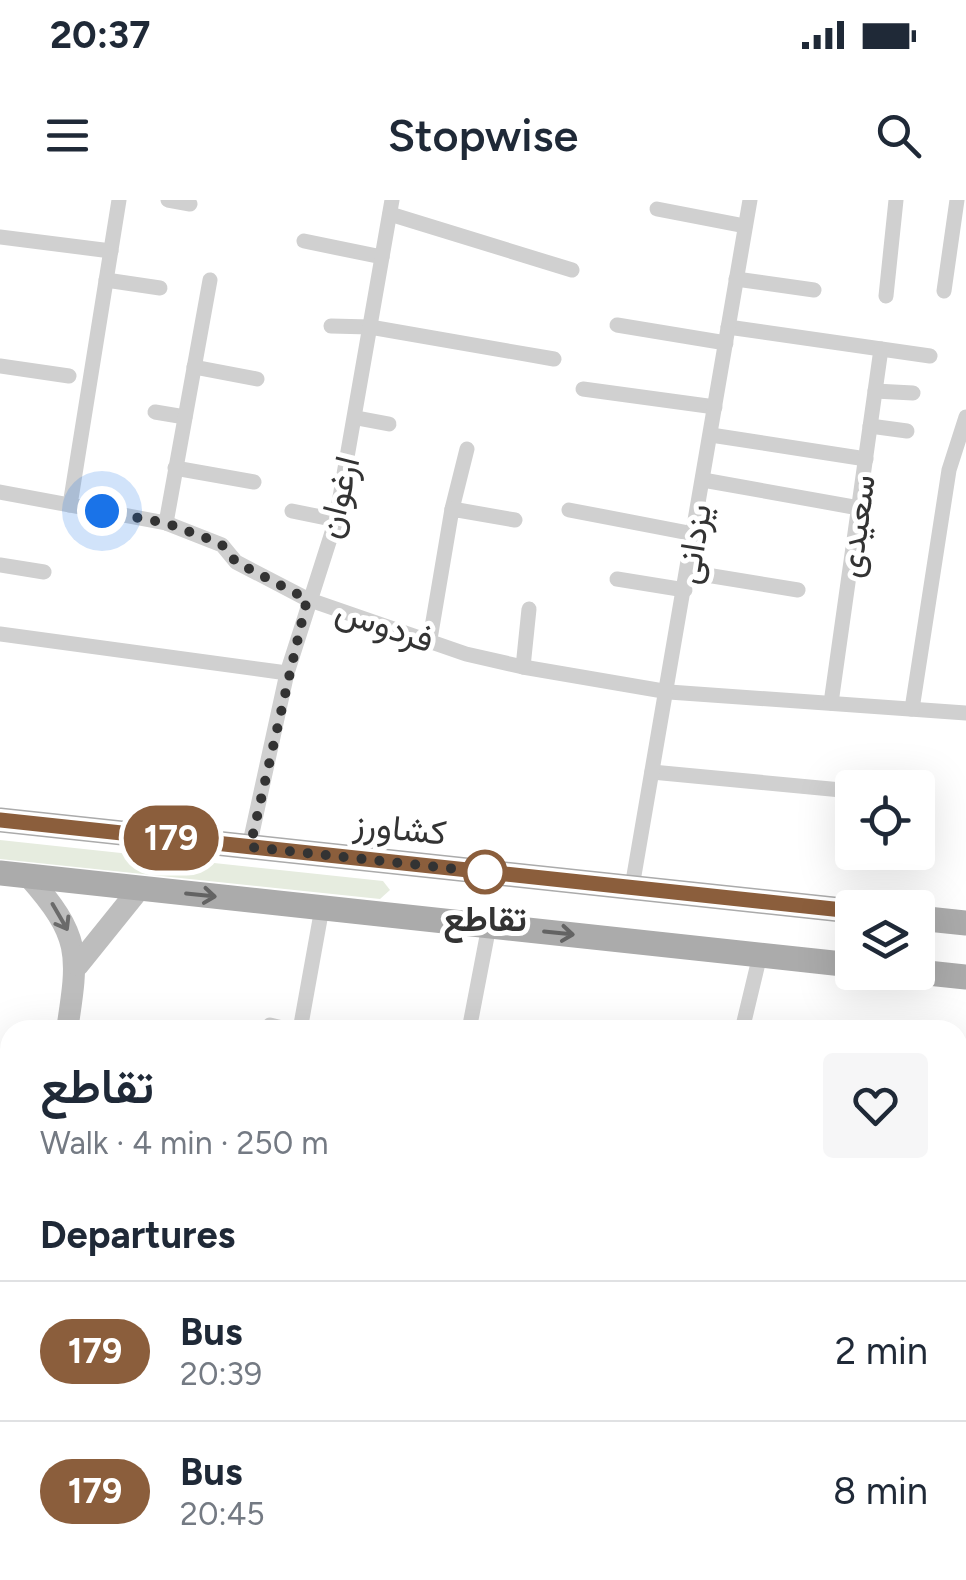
<!DOCTYPE html>
<meta charset="utf-8">
<style>
body{margin:0;font-family:Figtree,Vazirmatn,sans-serif;background:#f6f6f7;color:#1f2937;height:100vh;display:flex;flex-direction:column;font-size:38px;white-space:nowrap}
*{box-sizing:border-box;margin:0}
p{font-size:32px;color:#747a83}
.icon{flex:none;width:55px;height:55px;fill:none;stroke:currentColor;stroke-width:2;stroke-linecap:round;stroke-linejoin:round}
.map{position:relative;flex:1;overflow:hidden}
.sheet{position:absolute;left:0px;top:820px;width:968px;height:560px;display:flex;flex-direction:column;background:#fff;border-radius:30px 30px 0 0;box-shadow:0 10px 40px #0002}
.sheet>*{flex:none}
.badge{padding:0 20px;border-radius:32px;font-size:35px;line-height:65px}
.buttons{position:absolute;left:835px;top:570px;display:grid;gap:20px}
.buttons a{display:grid;place-items:center;width:100px;height:100px;border-radius:10px;background:#fff;box-shadow:0 10px 40px #0002;font-size:50px}
.you{position:absolute;width:50px;height:50px;margin:-25px;border:8px solid #fff;border-radius:50%;background:#1a73e8;box-shadow:0 0 0 15px #1a73e833}
.map>.badge{position:absolute;translate:-50% -50%;box-shadow:0 0 0 5px #fff}
h2{padding:0 40px;font-size:38px;line-height:90px}
.round{display:grid;place-items:center;flex:none;width:105px;height:105px;border-radius:10px;background:#f6f6f7}
.headline{display:flex;align-items:center;justify-content:space-between;height:170px;padding:0 40px}
h1{font-size:48px;font-weight:600;line-height:75px}
ul{padding:0;list-style:none}
li{display:flex;align-items:center;gap:30px;height:140px;padding:0 40px;border-top:2px solid #e0e1e3}
li div{flex:1}
li b{display:block;font-size:38px}
li em{font-style:normal}
li .badge{min-width:110px;font-weight:700;text-align:center}
.status{display:flex;justify-content:space-between;align-items:center;height:70px;padding:0 50px;background:#fff;direction:ltr}
.status svg{height:28px;fill:currentColor}
header{display:flex;justify-content:space-between;align-items:center;height:130px;padding:0 40px;background:#fff;font-size:45px;font-weight:600}
.map>svg:first-child{display:block}
.green{fill:#e6ecdf}
.lines{fill:none;stroke-linecap:round;stroke-linejoin:round}
.minor{stroke:#d0d0d0;stroke-width:15}
.secondary{stroke:#bdbdbd;stroke-width:22}
.primary{stroke:#ababab;stroke-width:25}
.oneway{stroke:#636363}
.oneway2{stroke:#6a6a6a}
.line-casing{stroke:#fff;stroke-width:22}
.line{stroke:#8b5e3c;stroke-width:15}
.walk{stroke:#333;stroke-width:10;stroke-dasharray:0 18}
.stop-dot{fill:#fff;stroke:#8b5e3c;stroke-width:5}
.labels{text-anchor:middle;dominant-baseline:central;stroke-width:10;stroke-linejoin:round;paint-order:stroke}
.street-label{font-size:35px;fill:#333;stroke:#fff}
.stop-label{font-size:35px;font-weight:bold;fill:#333;stroke:#fff}
</style>
<div class="status"><b>20:37</b><svg viewBox="0 0 49 12"><path d="M0 12V9h3v3zM5 12V6h3v6zM10 12V3h3v9zM15 12V0h3v12zM26 1h20v11H26zM47 4h2v5h-2z"/></svg></div>
<header><svg class="icon" aria-label="menu" viewBox="0 0 24 24"><path d="M4 6h16M4 12h16M4 18h16"/></svg>Stopwise<svg class="icon" aria-label="search" viewBox="0 0 24 24"><circle cx="10" cy="10" r="6"/><path d="M15 15l6 6"/></svg></header>
<div class="map">
<svg width="966" height="1380" viewBox="0 0 966 1380">
<rect width="100%" height="100%" fill="#fff"/>
<!-- green -->
<g class="green">
<path d="M0 640 383 681 390 690 380 699 0 659Z"/>
<path d="M193 1370H308L306 1380H191Z"/>
</g>
<g class="lines">
<!-- minor -->
<g class="minor">
<path d="M168 0 190 4"/>
<path d="M657 9 745 26"/>
<path d="M390 14 572 70"/>
<path d="M0 37 111 51"/>
<path d="M304 41 382 57"/>
<path d="M736 79 814 90"/>
<path d="M106 80 160 88"/>
<path d="M944 91 957 0"/>
<path d="M886 96 896 0"/>
<path d="M617 125 726 143"/>
<path d="M331 126 370 127 554 159"/>
<path d="M728 127 930 156"/>
<path d="M0 166 69 176"/>
<path d="M194 167 257 179"/>
<path d="M583 189 715 207"/>
<path d="M875 191 913 193"/>
<path d="M155 212 185 217"/>
<path d="M357 218 389 224"/>
<path d="M870 226 907 231"/>
<path d="M711 235 866 259"/>
<path d="M175 268 254 282"/>
<path d="M703 280 859 308"/>
<path d="M0 292 166 323 222 345 236 362 307 399 466 454 523 467 669 492 966 513"/>
<path d="M70 305 119 0"/>
<path d="M452 309 467 249"/>
<path d="M569 310 694 334"/>
<path d="M292 311 336 320"/>
<path d="M166 323 210 80"/>
<path d="M0 365 44 372"/>
<path d="M688 372 798 390"/>
<path d="M617 379 685 390"/>
<path d="M0 434 287 473"/>
<path d="M430 439 452 309 515 320"/>
<path d="M523 467 529 409"/>
<path d="M831 503 881 149"/>
<path d="M912 509 949 270 966 217"/>
<path d="M652 572 852 591"/>
<path d="M249 647 287 473 336 320 392 0"/>
<path d="M632 687 750 0"/>
<path d="M270 825 291 830"/>
<path d="M300 830 322 708"/>
<path d="M469 830 489 726"/>
<path d="M742 830 760 755"/>
<path d="M958 983 966 949"/>
<path d="M0 992 10 993"/>
<path d="M0 1007H10"/>
<path d="M958 1099 966 1101"/>
<path d="M958 1242 966 1245"/>
<path d="M958 1256 966 1258"/>
<path d="M958 1334 966 1333"/>
<path d="M0 1362 10 1364"/>
<path d="M29 1370 96 1380"/>
<path d="M308 1380 311 1370"/>
<path d="M579 1380 580 1370"/>
<path d="M744 1380 746 1370"/>
<path d="M855 1380 857 1370"/>
</g>
<!-- secondary -->
<g class="secondary">
<path d="M28 676C81 736 79 753 67 830"/>
<path d="M78 765 140 688"/>
<path d="M0 1177 10 1140"/>
</g>
<!-- primary -->
<g class="primary">
<path d="M0 620 852 711"/>
<path d="M0 673 852 765"/>
<path d="M918 718 966 723"/>
<path d="M918 772 966 777"/>
</g>
</g>
<!-- one-way arrows -->
<defs><path id="oneway-shaft" d="M-6 0H5M1.5-3L5.5 0L1.5 3" fill="none" stroke-width="1.6" stroke-linecap="round" stroke-linejoin="round" transform="scale(2.5)"/></defs>
<g class="oneway">
<use href="#oneway-shaft" transform="translate(201 695) rotate(6)"/>
<use href="#oneway-shaft" transform="translate(559 733) rotate(6)"/>
</g>
<use class="oneway2" href="#oneway-shaft" transform="translate(60 717) rotate(60)"/>
<g class="lines">
<defs>
<path id="line" d="M0 620 852 711"/>
</defs>
<!-- line casing -->
<use href="#line" class="line-casing"/>
<!-- line -->
<use href="#line" class="line"/>
<!-- walk -->
<path class="walk" d="M102 311 166 323 209 339 222 345 236 362 307 399 250 647 485 672"/>
</g>
<!-- markers -->
<circle class="stop-dot" cx="485" cy="672" r="20"/>
<g class="labels">
<!-- street labels -->
<g class="street-label">
<text transform="translate(338 297) rotate(-76)">ارغوان</text>
<text transform="translate(856 326) rotate(-82)">سعیدی</text>
<text transform="translate(693 344) rotate(-81)">یزدانی</text>
<text transform="translate(385 425) rotate(19)">فردوس</text>
<text transform="translate(400 628) rotate(6)">کشاورز</text>
</g>
<!-- stop labels -->
<g class="stop-label">
<text x="485" y="719">تقاطع</text>
</g>
</g>
</svg>
<div class="buttons">
<a><svg class="icon" aria-label="locate" viewBox="0 0 24 24"><circle cx="12" cy="12" r="6"/><path d="M12 2v4M12 18v4M2 12h4M18 12h4"/></svg></a>
<a><svg class="icon" aria-label="layers" viewBox="0 0 24 24"><path d="M12 4l9 5-9 5-9-5zM3 14l9 5 9-5"/></svg></a>
</div>
<div class="you" style="left:102px;top:311px"></div>
<b class="badge" style="left:171px;top:638px;background:#8b5e3c;color:#fff">179</b>
<section class="sheet">
<div class="headline"><div><h1>تقاطع</h1><p>Walk · 4 min · 250 m</p></div><a class="round"><svg class="icon" aria-label="heart" viewBox="0 0 24 24"><path d="M12 20l-8-8c-3-5 5-10 8-4 3-6 11-1 8 4z"/></svg></a></div>
<h2>Departures</h2>
<ul>
<li><span class="badge" style="background:#8b5e3c;color:#fff">179</span><div><b>Bus</b><p>20:39</p></div><em>2 min</em></li>
<li><span class="badge" style="background:#8b5e3c;color:#fff">179</span><div><b>Bus</b><p>20:45</p></div><em>8 min</em></li>
</ul>
</section>
</div>
